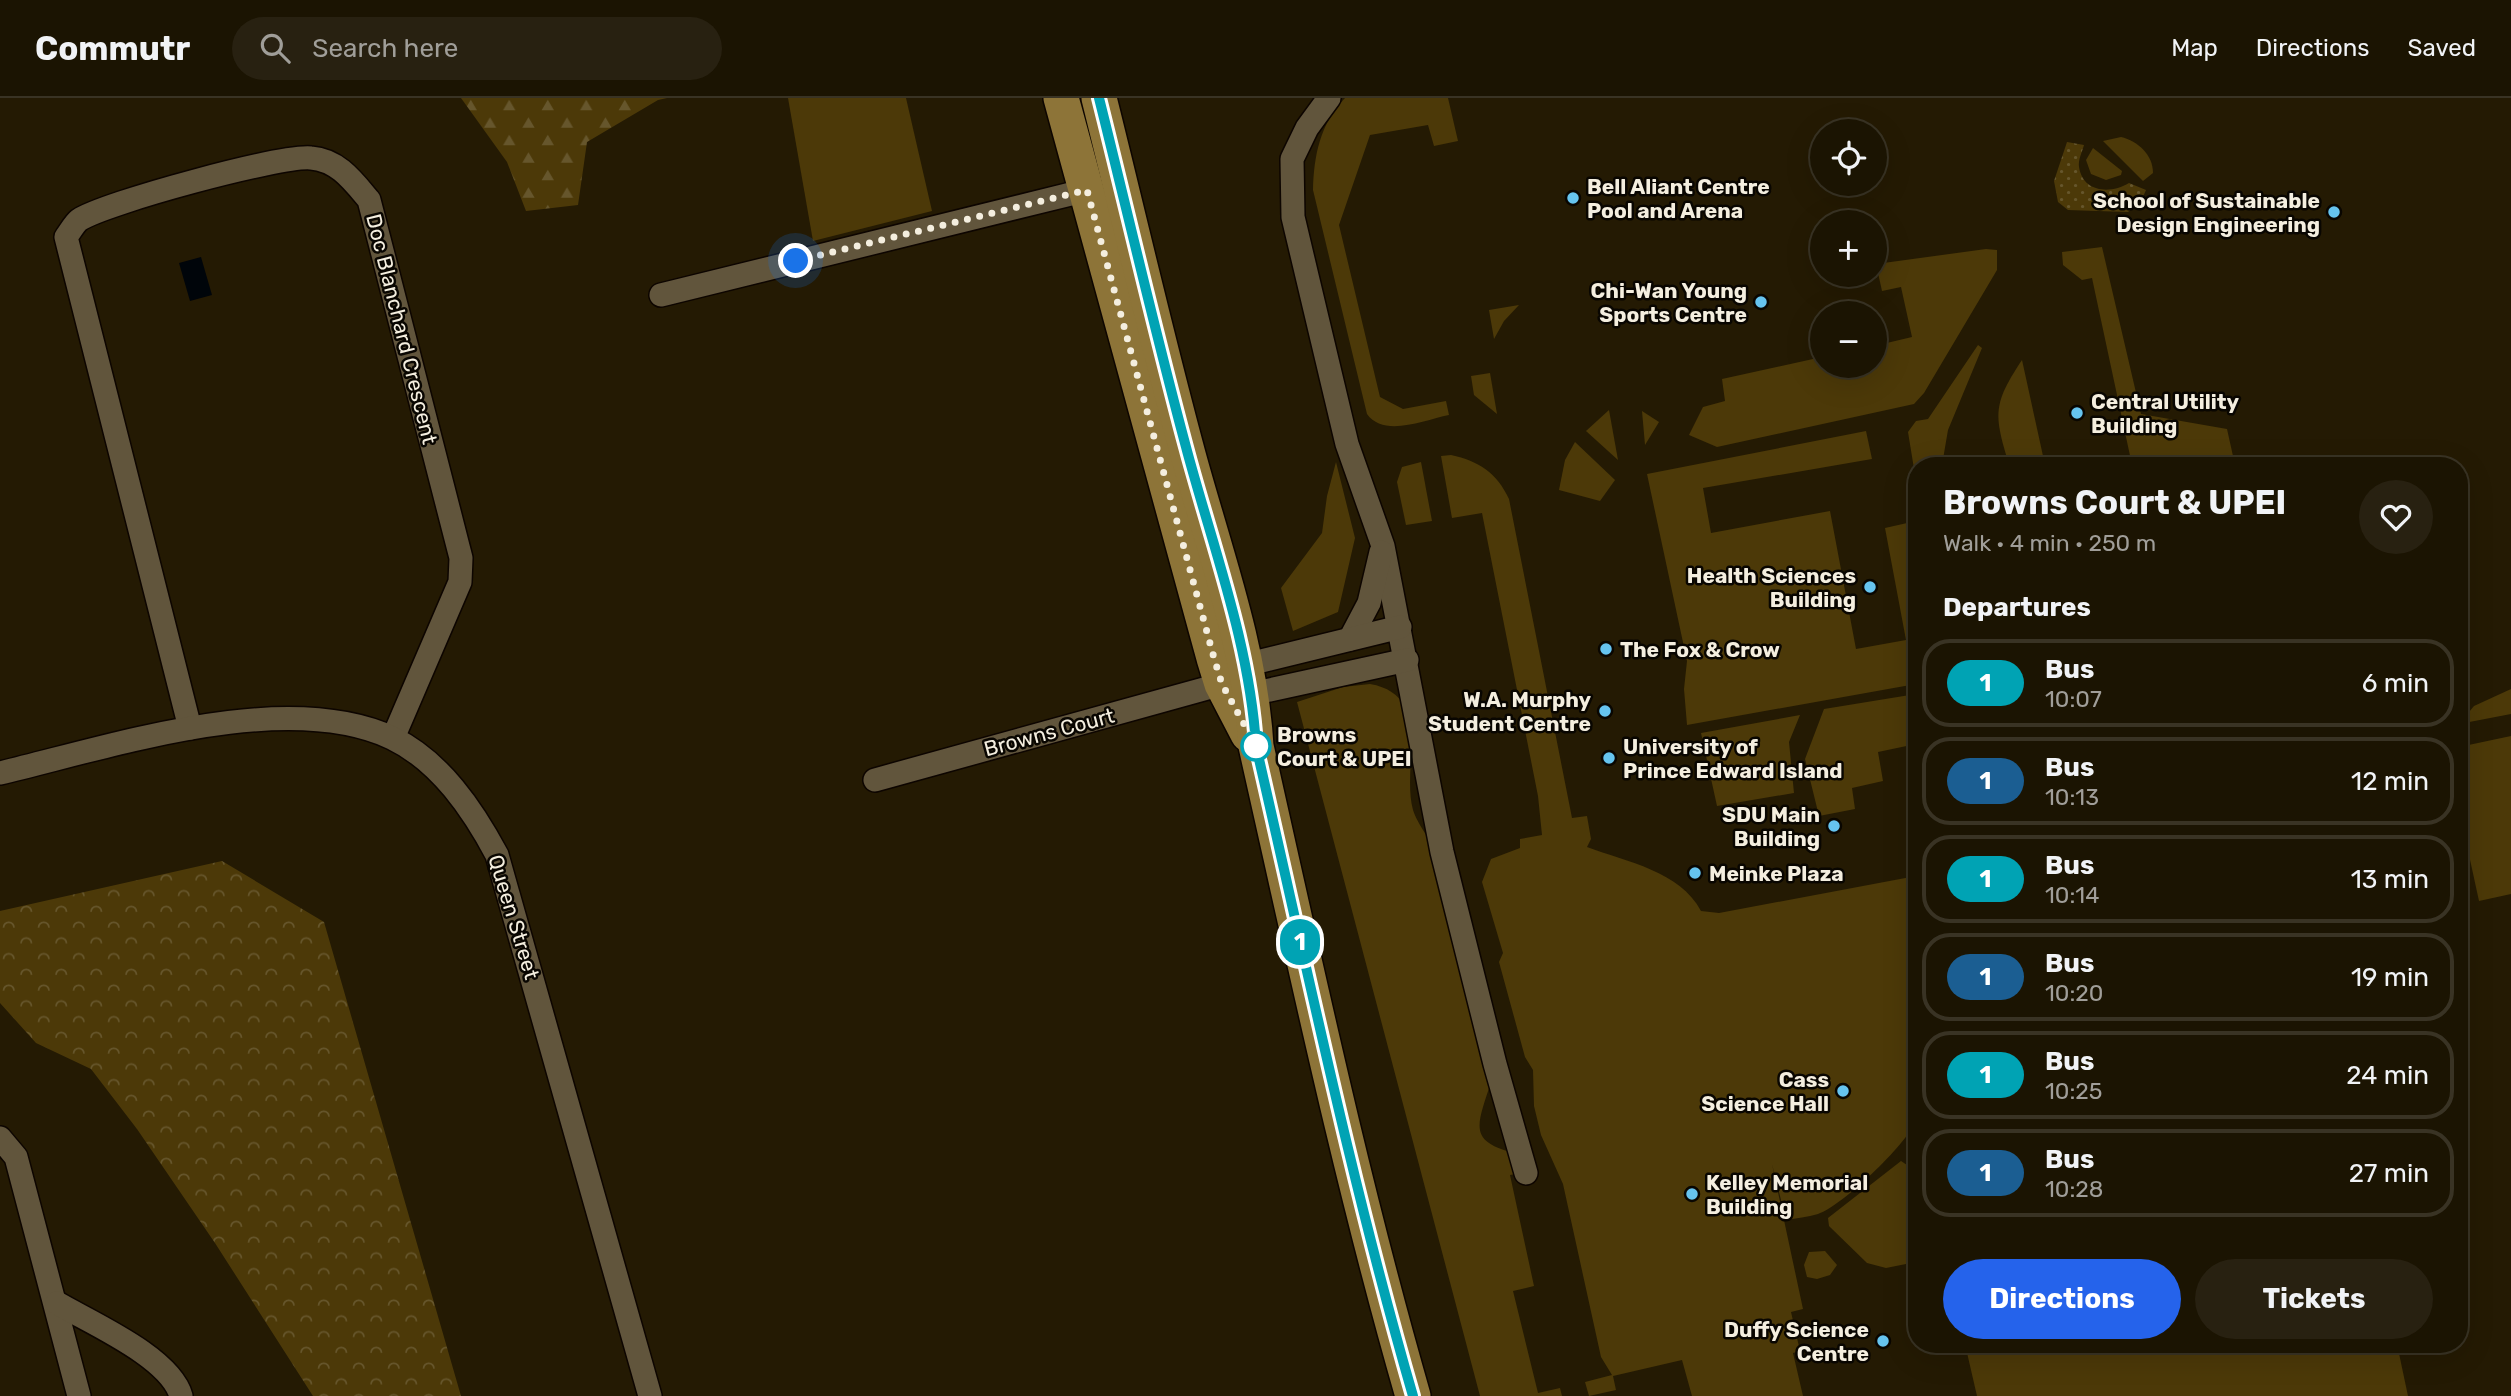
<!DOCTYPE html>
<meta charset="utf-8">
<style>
body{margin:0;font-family:Rubik,sans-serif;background:#282111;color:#f1f3f6;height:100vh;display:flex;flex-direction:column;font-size:26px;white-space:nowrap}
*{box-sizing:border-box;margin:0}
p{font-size:23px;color:#a09e99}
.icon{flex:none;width:38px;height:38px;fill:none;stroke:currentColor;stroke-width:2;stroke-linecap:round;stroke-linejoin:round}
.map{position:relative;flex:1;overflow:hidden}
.side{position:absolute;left:1908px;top:359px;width:560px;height:896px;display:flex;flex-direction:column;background:#1b1402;border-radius:28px;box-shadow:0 7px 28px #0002,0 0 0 2px #393324}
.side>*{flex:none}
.badge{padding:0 14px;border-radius:23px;font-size:24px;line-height:46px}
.buttons{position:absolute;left:1810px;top:21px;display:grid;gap:14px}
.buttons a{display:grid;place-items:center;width:77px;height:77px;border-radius:50%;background:#1b1402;box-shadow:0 7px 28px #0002,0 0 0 2px #393324;font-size:35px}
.you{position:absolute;width:35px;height:35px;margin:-18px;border:5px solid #fff;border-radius:50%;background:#1a73e8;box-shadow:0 0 0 10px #1a73e833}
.map>.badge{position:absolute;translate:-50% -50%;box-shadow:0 0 0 4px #fff}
h2{padding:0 35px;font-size:26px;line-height:63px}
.round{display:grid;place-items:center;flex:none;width:74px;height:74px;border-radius:37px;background:#282111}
.overview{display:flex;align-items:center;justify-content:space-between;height:119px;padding:0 35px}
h1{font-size:33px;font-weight:700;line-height:52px}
.button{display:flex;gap:14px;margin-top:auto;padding:14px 35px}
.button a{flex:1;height:80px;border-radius:42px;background:#2563eb;color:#fff;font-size:28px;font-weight:700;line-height:80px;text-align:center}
.button a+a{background:#282111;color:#f1f3f6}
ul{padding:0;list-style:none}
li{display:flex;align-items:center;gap:21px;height:88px;margin:0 14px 10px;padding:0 21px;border:4px solid #393324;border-radius:28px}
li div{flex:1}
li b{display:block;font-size:26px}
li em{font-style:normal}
li .badge{min-width:77px;font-weight:700;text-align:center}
header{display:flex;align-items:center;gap:42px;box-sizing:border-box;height:98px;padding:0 35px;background:#1b1402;border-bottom:2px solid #393324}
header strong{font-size:33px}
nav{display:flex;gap:38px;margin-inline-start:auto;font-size:24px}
.search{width:490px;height:63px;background:#282111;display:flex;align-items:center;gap:18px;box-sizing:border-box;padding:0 24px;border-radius:38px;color:#a09e99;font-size:26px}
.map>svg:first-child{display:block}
.grass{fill:#4c3908}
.forest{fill:url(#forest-firs)}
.park{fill:url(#park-crowns)}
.garden{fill:url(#garden-dots)}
.water{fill:#00050a}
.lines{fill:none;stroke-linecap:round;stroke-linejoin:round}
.street-casing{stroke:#0d0500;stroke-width:26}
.primary-casing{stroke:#0d0500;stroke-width:38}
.street{stroke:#61553c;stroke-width:23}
.primary{stroke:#8d7438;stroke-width:35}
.line-casing{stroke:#fff;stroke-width:16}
.line{stroke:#00a3b4;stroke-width:10}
.walk{stroke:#f4eedf;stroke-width:7;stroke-dasharray:0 12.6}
.poi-dot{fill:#66c4ef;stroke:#090601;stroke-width:2.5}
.stop-dot{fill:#fff;stroke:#00a3b4;stroke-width:3.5}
.labels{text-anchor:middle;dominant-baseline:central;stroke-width:5;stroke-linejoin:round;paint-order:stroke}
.poi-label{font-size:21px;font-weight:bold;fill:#f4eedf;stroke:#090601;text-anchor:end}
.street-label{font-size:21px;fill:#f4eedf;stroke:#090601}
.stop-label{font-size:21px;font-weight:bold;fill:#f4eedf;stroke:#090601;text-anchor:start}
</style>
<header>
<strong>Commutr</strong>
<div class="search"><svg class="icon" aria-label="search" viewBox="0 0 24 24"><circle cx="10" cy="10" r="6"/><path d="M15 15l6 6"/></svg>Search here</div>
<nav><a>Map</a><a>Directions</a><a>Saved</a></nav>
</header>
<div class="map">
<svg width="2511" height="1298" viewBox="0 0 2511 1298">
<defs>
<pattern id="forest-firs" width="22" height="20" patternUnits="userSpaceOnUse" patternTransform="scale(1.75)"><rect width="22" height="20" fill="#4c3908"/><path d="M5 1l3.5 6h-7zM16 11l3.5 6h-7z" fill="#66562c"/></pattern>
<pattern id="park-crowns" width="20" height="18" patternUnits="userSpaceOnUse" patternTransform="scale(1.75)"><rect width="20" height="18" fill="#4c3908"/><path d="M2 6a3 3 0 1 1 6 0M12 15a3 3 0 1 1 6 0" fill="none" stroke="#66562c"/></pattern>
<pattern id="garden-dots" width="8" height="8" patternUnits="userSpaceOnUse" patternTransform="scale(1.75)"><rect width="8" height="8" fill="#4c3908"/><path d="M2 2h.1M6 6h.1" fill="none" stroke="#66562c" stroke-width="1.8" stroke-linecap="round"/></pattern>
</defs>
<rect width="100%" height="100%" fill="#241a03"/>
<!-- grass -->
<g class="grass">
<path d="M788 0H906L932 113 813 143Z"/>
<path d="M1345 0H1448L1458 43 1434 48 1428 27 1370 37 1339 127 1380 299 1403 311 1446 303 1449 317C1424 322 1384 340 1367 316L1313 92C1314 57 1320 26 1345 0Z"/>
<path d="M2121 39C2138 43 2153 57 2153 75L2143 83 2103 43Z"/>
<path d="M2093 50 2122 73 2121 77 2106 82 2091 76 2086 62Z"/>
<path d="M2102 149 2141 316 2227 331 2235 367H2132L2092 180 2082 182 2063 167 2062 154Z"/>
<path d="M1986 151 1997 152V172L1924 295 1914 306 1717 349 1689 337 1703 309 1725 303 1722 281 1822 259V268H1874V248L1912 239 1901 189 1882 193 1876 166Z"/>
<path d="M1519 207 1504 223 1494 241 1489 212Z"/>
<path d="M1978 247 1982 250 1948 332 1942 367 1916 368V383L1908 334 1916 323 1928 321Z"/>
<path d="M2022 262 2045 367H2009C1994 317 1992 307 2022 262Z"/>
<path d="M1490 275 1497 316 1474 297 1471 278Z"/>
<path d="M1609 312 1618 362 1586 333Z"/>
<path d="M1642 313 1659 324 1645 347Z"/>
<path d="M1866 333 1872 361 1703 390 1711 435 1830 413 1856 551 1906 542 1885 430 1916 423V586L1687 627 1684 591 1687 563 1647 376Z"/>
<path d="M1575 344 1615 382 1600 403 1559 392 1565 362Z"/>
<path d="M1451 357C1479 363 1497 375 1509 401L1572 720 1587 718 1591 741 1587 749C1627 764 1680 773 1701 813L1719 815 1916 778V954C1907 974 1924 1001 1916 1023 1906 1047 1842 1108 1818 1116 1808 1119 1796 1120 1786 1122L1772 1066 1803 1211 1791 1214 1800 1253 1793 1255 1803 1298H1692L1682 1262 1613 1278 1616 1292 1589 1298 1585 1284 1612 1277 1601 1259 1563 1086 1541 1037 1534 1008 1533 972 1525 959 1499 864 1503 855 1482 784 1491 761 1520 750V741L1542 737 1538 698 1482 415 1452 420 1441 358Z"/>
<path d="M1336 364 1355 440 1338 514 1293 533 1281 490 1322 435 1327 398Z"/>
<path d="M1421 364 1432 423 1406 427 1397 384 1402 369Z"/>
<path d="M1370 586C1434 597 1401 669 1413 712 1416 722 1424 733 1429 742L1491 984C1476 1031 1467 1044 1522 1057L1526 1074 1510 1077 1534 1188 1513 1193 1538 1295 1560 1290 1562 1298H1480L1297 604 1343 589Z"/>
<path d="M2511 591V616L2459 626 2474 608Z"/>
<path d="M1916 596V646L1878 654 1883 683 1852 690 1855 711 1819 718 1805 661 1824 611Z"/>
<path d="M1800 617 1789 644 1794 695 1717 708 1701 635Z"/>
<path d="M2511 638V796L2479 803 2459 711V649Z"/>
<path d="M1901 1063 1913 1071 1916 1083V1153L1906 1166 1886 1170 1867 1165 1829 1128 1828 1120Z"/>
<path d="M1825 1153 1837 1167 1830 1177 1817 1181 1807 1179 1804 1167 1809 1154Z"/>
<path d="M1965 1246H2397L2408 1298H1977Z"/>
</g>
<!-- forest -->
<path class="forest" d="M461 0H667L658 2 587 44 578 107 526 113 507 64Z"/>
<!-- park -->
<path class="park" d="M222 763 324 824 461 1298H313L215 1145 137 1031 91 971 36 945 0 905V813Z"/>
<!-- garden -->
<path class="garden" d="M2067 44 2084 47C2082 54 2078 62 2079 69 2083 95 2111 96 2129 85L2146 92 2142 101 2128 114 2068 112 2058 104 2054 83Z"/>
<!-- water -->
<path class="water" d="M201 159 212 197 190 203 179 165Z"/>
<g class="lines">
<defs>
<g id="street">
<path d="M1329 0 1307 30 1292 61 1293 119 1347 346 1383 448 1442 754 1495 966 1526 1075"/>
<path d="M661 197 1087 92"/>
<path d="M1350 541 1369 505 1381 454"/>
<path d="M1238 591 1251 596 1407 562"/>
<path d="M190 630 66 139C70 134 74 126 79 122 104 105 281 57 311 60 338 62 353 83 369 102L461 460 460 484 393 640"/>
<path d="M0 675C110 649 285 590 392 640 440 663 473 712 497 757L650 1298"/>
<path d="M875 682 1222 586 1245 567 1400 529"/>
<path d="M0 1040 16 1059 79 1298"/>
<path d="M57 1205C91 1225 170 1259 181 1298"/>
</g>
<g id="primary">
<path d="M1061 0 1214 560 1222 586 1248 636"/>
<path d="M1099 0C1128 116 1155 234 1186 349 1212 447 1250 546 1256 648 1305 865 1351 1083 1413 1298"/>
</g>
</defs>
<!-- street casing -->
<use href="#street" class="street-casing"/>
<!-- primary casing -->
<use href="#primary" class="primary-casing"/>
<!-- street -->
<use href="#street" class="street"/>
<!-- primary -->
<use href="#primary" class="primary"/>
</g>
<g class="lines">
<defs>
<path id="line" d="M1099 0C1128 116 1155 234 1186 349 1212 447 1250 546 1256 648 1306 865 1351 1084 1413 1298"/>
</defs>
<!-- line casing -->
<use href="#line" class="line-casing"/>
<!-- line -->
<use href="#line" class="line"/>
<!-- walk -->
<path class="walk" d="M796 163 1087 92 1214 560 1222 586 1256 648"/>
</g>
<!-- markers -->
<g class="poi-dot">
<circle cx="1573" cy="100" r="7"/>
<circle cx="2334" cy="114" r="7"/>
<circle cx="1761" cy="204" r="7"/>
<circle cx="2077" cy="315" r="7"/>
<circle cx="1870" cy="489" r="7"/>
<circle cx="1606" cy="551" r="7"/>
<circle cx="1605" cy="613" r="7"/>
<circle cx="1609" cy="660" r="7"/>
<circle cx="1834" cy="728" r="7"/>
<circle cx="1695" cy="775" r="7"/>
<circle cx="1843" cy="993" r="7"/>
<circle cx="1692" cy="1096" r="7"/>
<circle cx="1883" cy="1243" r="7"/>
</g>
<circle class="stop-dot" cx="1256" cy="648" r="14"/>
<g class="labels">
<!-- poi labels -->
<g class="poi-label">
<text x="1587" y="88" text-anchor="start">Bell Aliant Centre<tspan x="1587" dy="24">Pool and Arena</tspan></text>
<text x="2320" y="102">School of Sustainable<tspan x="2320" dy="24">Design Engineering</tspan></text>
<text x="1747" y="192">Chi-Wan Young<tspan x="1747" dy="24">Sports Centre</tspan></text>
<text x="2091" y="303" text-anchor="start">Central Utility<tspan x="2091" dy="24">Building</tspan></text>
<text x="1856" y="477">Health Sciences<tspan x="1856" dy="24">Building</tspan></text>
<text x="1620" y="551" text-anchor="start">The Fox &amp; Crow</text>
<text x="1591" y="601">W.A. Murphy<tspan x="1591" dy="24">Student Centre</tspan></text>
<text x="1623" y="648" text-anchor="start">University of<tspan x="1623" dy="24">Prince Edward Island</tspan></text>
<text x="1820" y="716">SDU Main<tspan x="1820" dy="24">Building</tspan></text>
<text x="1709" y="775" text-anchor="start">Meinke Plaza</text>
<text x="1829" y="981">Cass<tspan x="1829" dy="24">Science Hall</tspan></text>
<text x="1706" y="1084" text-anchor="start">Kelley Memorial<tspan x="1706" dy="24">Building</tspan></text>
<text x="1869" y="1231">Duffy Science<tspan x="1869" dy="24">Centre</tspan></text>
</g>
<!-- street labels -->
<g class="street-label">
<text transform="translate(402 231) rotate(76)">Doc Blanchard Crescent</text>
<text transform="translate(1049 634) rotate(-15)">Browns Court</text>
<text transform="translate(514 819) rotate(73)">Queen Street</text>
</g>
<!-- stop labels -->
<g class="stop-label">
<text x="1277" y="636">Browns<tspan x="1277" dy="24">Court &amp; UPEI</tspan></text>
</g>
</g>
</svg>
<div class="buttons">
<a><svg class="icon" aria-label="locate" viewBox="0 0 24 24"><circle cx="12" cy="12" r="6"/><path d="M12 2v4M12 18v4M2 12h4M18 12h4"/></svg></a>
<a>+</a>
<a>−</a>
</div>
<div class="you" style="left:796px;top:163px"></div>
<b class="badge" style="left:1300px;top:844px;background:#00a3b4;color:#fff">1</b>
<section class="side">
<div class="overview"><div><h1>Browns Court &amp; UPEI</h1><p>Walk · 4 min · 250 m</p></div><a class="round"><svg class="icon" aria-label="heart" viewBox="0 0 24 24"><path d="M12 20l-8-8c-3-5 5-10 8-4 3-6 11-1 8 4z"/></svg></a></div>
<h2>Departures</h2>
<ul>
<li><span class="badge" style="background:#00a3b4;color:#fff">1</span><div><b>Bus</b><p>10:07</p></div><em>6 min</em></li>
<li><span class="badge" style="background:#1b5e92;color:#fff">1</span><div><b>Bus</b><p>10:13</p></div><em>12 min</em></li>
<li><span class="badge" style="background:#00a3b4;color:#fff">1</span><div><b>Bus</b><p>10:14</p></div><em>13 min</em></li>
<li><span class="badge" style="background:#1b5e92;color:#fff">1</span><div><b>Bus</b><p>10:20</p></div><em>19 min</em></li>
<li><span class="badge" style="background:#00a3b4;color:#fff">1</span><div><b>Bus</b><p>10:25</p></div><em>24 min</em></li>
<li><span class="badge" style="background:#1b5e92;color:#fff">1</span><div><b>Bus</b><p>10:28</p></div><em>27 min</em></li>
</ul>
<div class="button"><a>Directions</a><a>Tickets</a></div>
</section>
</div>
